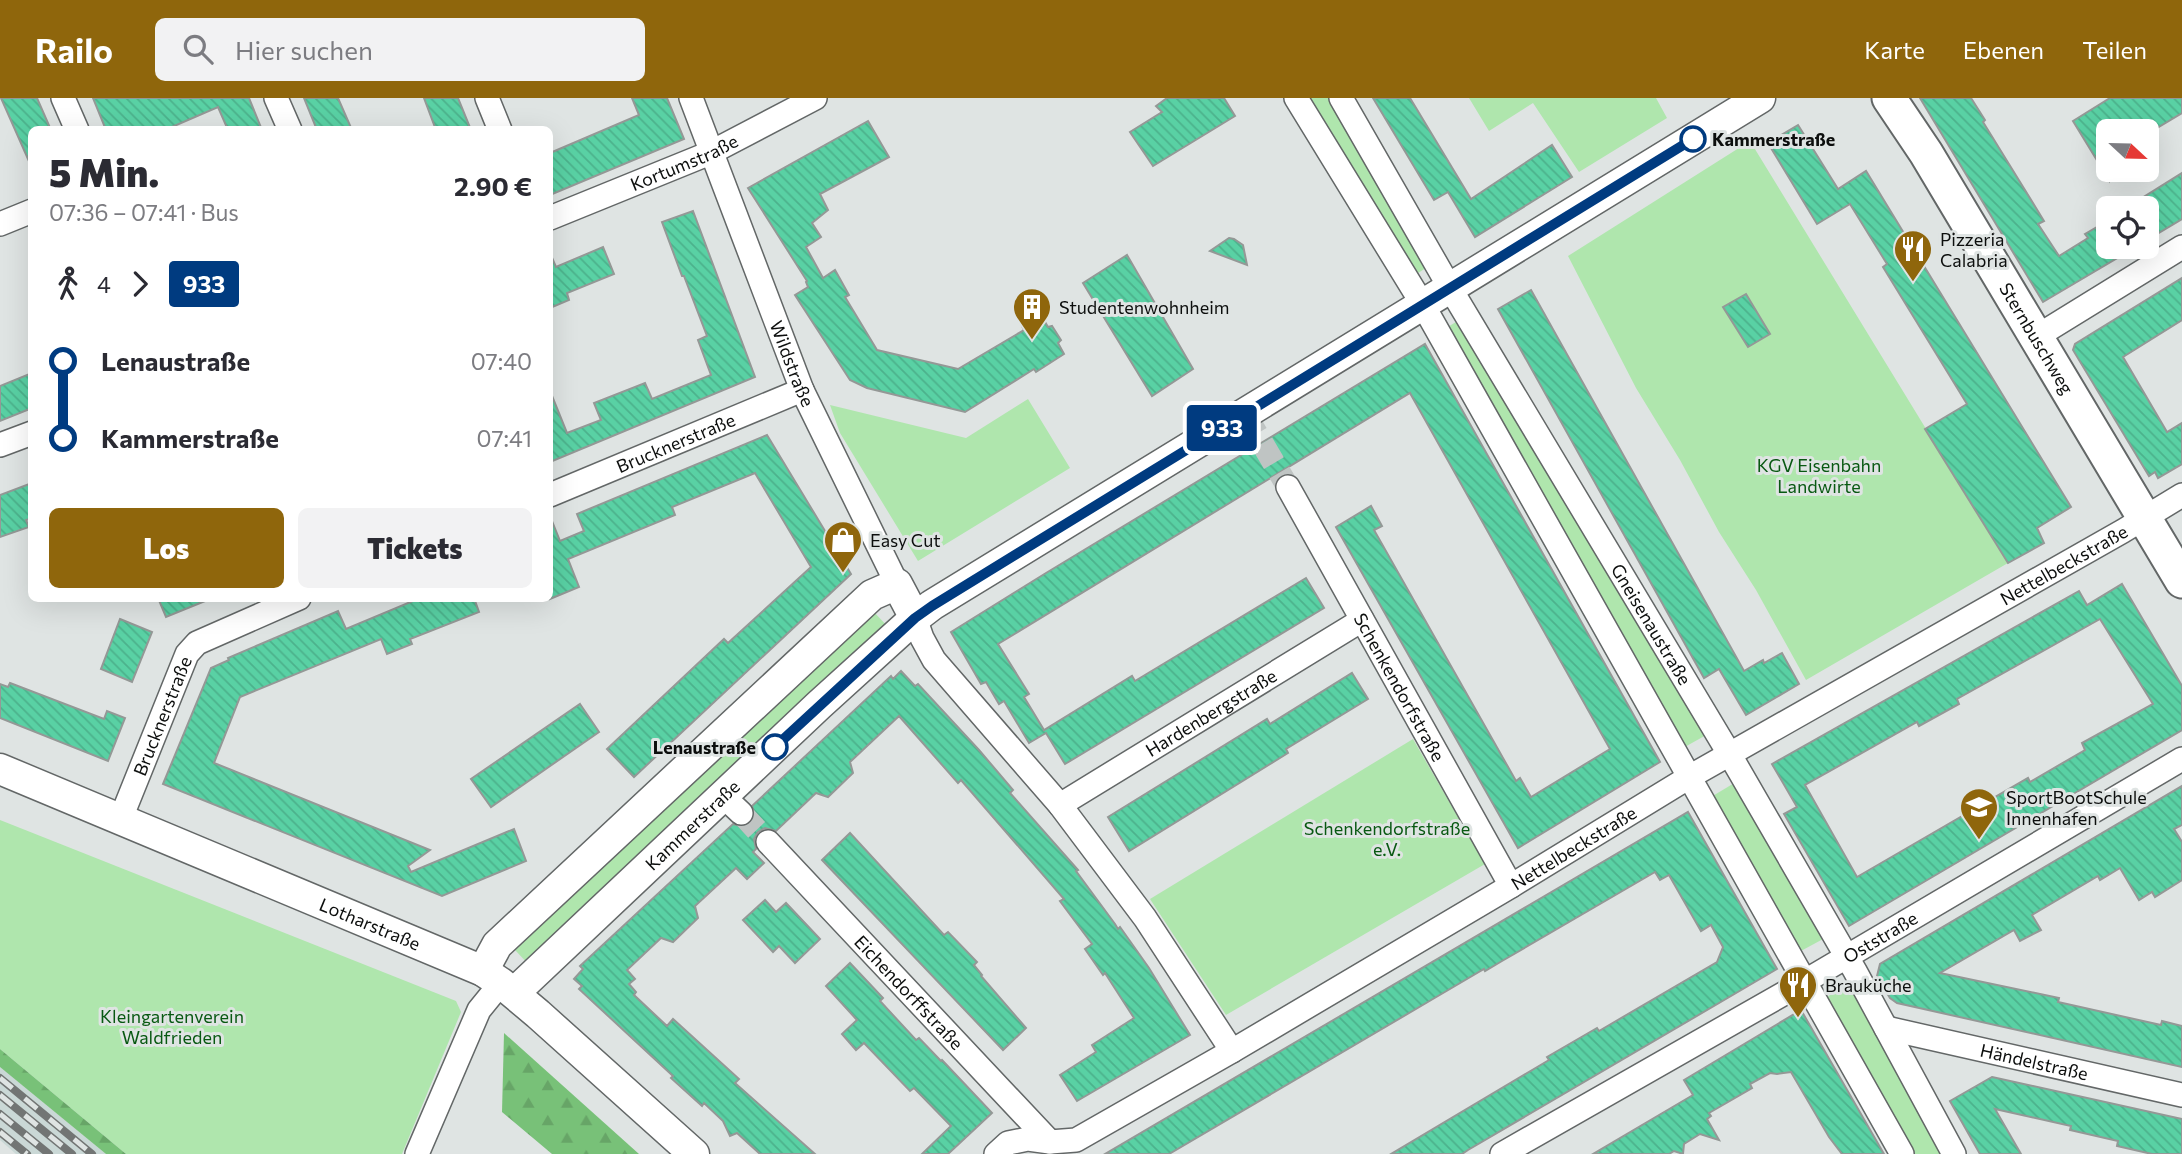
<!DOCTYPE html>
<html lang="de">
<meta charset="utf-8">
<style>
body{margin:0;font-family:Commissioner,sans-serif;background:#f2f2f3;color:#2b2b33;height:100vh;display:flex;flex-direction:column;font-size:26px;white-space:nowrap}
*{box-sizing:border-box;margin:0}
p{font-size:23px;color:#7c7c81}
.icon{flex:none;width:38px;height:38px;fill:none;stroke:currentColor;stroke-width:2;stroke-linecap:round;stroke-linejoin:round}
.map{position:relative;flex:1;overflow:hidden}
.sheet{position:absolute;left:28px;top:28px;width:525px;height:476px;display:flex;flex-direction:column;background:#fff;border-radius:10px;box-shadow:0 7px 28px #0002}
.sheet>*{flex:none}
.badge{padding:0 14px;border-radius:5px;font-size:24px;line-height:46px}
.needle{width:46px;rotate:112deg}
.controls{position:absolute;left:2096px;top:21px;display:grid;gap:14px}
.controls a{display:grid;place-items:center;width:63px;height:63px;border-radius:10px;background:#fff;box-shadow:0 7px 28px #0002;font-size:35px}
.map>.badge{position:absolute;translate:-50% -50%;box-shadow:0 0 0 4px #fff}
.legs{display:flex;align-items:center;gap:10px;height:77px;padding:0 21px;font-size:23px}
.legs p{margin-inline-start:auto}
.headline{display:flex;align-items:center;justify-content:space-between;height:119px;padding:0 21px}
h1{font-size:38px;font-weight:800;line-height:52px}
.button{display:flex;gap:14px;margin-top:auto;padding:14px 21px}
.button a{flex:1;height:80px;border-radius:10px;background:#8f660c;color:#fff;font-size:28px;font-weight:800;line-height:80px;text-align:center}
.button a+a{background:#f2f2f3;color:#2b2b33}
ul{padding:0 21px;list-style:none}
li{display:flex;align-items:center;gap:24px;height:77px;font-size:26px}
li i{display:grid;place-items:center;width:10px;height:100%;margin:0 9px;background:currentColor}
li i::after{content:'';width:18px;height:18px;margin:-9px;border:5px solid;border-radius:50%;background:#fff}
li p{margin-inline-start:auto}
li:first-child i{background:linear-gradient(#0000 50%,currentColor 0)}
li:last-child i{background:linear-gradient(currentColor 50%,#0000 0)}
header{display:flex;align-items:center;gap:42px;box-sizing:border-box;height:98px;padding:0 35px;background:#8f660c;color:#fff}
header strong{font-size:33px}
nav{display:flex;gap:38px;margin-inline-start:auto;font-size:24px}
.search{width:490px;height:63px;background:#f2f2f3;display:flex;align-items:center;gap:18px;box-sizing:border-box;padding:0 24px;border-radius:10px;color:#7c7c81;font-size:26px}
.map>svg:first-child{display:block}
.built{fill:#cad8d6}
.green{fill:#afe6ad}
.forest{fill:url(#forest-firs)}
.building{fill:url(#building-back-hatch);stroke:#949896;stroke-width:2;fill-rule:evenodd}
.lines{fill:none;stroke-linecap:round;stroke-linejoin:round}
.minor-tunnel{stroke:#bfc4c3;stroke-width:23;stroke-dasharray:23 11;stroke-linecap:butt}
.minor-casing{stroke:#636767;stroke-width:26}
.tertiary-casing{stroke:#636767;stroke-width:33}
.secondary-casing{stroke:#636767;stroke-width:37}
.minor{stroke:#fff;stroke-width:23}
.tertiary{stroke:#fff;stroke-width:30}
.secondary{stroke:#fff;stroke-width:33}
.rail-casing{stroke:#727574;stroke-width:8}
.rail{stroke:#dfe4e3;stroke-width:5;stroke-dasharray:16;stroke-linecap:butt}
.line-1-casing{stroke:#fff;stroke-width:16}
.line-1{stroke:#003b80;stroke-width:10}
.stop-1-dot{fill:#fff;stroke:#003b80;stroke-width:3.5}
.labels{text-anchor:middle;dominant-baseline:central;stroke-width:6;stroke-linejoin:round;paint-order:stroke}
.stop-label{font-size:18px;font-weight:bold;fill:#0c0e0d;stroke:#dfe4e3;text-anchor:start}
.street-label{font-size:18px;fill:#0c0e0d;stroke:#dfe4e3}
.poi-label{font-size:18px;fill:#0c0e0d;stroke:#dfe4e3;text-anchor:start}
.park-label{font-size:18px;fill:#085912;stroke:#dfe4e3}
</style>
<header>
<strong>Railo</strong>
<div class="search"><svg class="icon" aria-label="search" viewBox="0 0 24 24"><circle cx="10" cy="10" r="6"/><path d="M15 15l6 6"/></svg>Hier suchen</div>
<nav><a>Karte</a><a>Ebenen</a><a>Teilen</a></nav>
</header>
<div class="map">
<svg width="2182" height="1056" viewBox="0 0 2182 1056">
<defs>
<pattern id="forest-firs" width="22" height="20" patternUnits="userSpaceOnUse" patternTransform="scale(1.75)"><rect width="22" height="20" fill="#78c178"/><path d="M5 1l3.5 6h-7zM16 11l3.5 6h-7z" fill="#67a567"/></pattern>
<pattern id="building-back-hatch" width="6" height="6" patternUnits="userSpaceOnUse" patternTransform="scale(1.75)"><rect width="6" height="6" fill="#59d1a4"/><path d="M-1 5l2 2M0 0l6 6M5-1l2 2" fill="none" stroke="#4cb28c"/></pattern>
</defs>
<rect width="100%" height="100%" fill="#dfe4e3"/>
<!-- built -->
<path class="built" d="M0 969 106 1056H16L0 1042Z"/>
<!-- green -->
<g class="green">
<path d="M1307 0H1330L1429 168 1415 177Z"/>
<path d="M1469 0H1656L1667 20 1579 74 1533 5 1489 33Z"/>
<path d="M1750 43 2008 465 1806 582 1756 492 1719 434 1680 362 1636 290 1568 158Z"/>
<path d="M1461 221 1708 636 1683 650 1446 230Z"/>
<path d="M1028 301 1070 370 918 463 840 335 830 307 966 340Z"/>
<path d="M873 513 889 530 531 869 515 852Z"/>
<path d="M1413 641 1485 766 1226 917 1150 801Z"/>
<path d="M1736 684 1825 840 1799 854 1711 699Z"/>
<path d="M0 722 456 903 461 914 402 1056H126L0 951Z"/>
<path d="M1851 885 1943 1056H1913L1825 900Z"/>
</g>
<!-- forest -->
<g class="forest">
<path d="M504 935 639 1056H552L502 1014Z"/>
<path d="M0 951 126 1056H106L0 969Z"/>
</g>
<!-- building -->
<g class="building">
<path d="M1 0H37L51 32H32V70Z"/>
<path d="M93 0H249L262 32H228L218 9 165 32H106Z"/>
<path d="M304 0H338L352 32H317Z"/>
<path d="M424 0H458L471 32H436Z"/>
<path d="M632 0H667L684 41 550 97V55L639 17Z"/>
<path d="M1167 0H1224L1235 18 1153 68 1130 34 1162 14 1156 8Z"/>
<path d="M1373 0H1410L1471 101 1552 47 1572 79 1475 139 1448 94 1434 102Z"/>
<path d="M1920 0H1971L1985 22 1983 24 2044 123 2038 126 2059 158 2088 140 2085 136 2109 122V149H2136L2043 204Z"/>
<path d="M2110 0H2182V15L2152 33H2109V82L2073 23Z"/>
<path d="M868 23 889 59 820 96 828 112 812 125 821 139 806 149 823 180 835 172 849 197 845 199 877 252 958 271 1024 232 1022 228 1041 217 1048 229 1052 228 1061 242 1058 245 1064 256 1036 274 1034 271 965 314 867 290 850 282 795 197 808 189 806 184 807 183 748 90Z"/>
<path d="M1798 27 1838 91 1866 73 2071 409 2037 430 2044 445 2008 465 1925 331 1967 306 1883 169 1887 166 1850 106 1817 126 1768 45Z"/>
<path d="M2182 75V121L2147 142V110H2126Z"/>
<path d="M693 113 755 279 550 364V293L567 335 601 322 594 305 645 285 652 301 711 277 698 242 707 238 684 178H682L662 124Z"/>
<path d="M1229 140 1234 141 1243 147 1247 167 1210 153Z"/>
<path d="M603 149 614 176 567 195 569 202 550 210V155L556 169Z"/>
<path d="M1127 157 1193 271 1152 298 1083 185Z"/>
<path d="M2182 180V222L2123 259 2167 334 2182 325V366L2158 380 2155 374 2149 378 2073 252 2075 246Z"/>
<path d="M1531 192 1744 573 1763 562 1764 565 1782 555 1799 586 1746 617 1719 571 1704 580 1498 211Z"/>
<path d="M1746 196 1770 236 1748 249 1723 209Z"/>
<path d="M1425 246 1660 664 1518 750 1336 429 1371 408 1382 428 1374 432 1516 683 1520 680 1531 699 1610 651 1410 295 998 546 1029 596 1024 599 1044 632 1132 578 1135 583 1306 480 1324 510 1065 666 1046 635 1029 645 1004 603 999 606 986 584 981 586 951 534 1046 475Z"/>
<path d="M32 275V310L0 323V288Z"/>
<path d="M767 337 851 476 634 679 607 651 724 541 728 545 811 469 755 375 672 409 675 417 568 461 579 489 550 501V418L560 443 584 433 577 416Z"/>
<path d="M32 385V420L26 422 29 429 0 439V397Z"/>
<path d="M2122 486 2182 588V632L1849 828 1784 716 1797 709 1772 666 2079 493 2087 507ZM2100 521 2153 606 2082 645 2085 652 2030 684 2028 680 1857 779 1805 687 1917 624 1919 628 1959 606 1957 601Z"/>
<path d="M158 500H210V501L166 519Z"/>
<path d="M420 500H474L479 514 410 541 412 546 387 556 381 541 240 599 214 665 430 752 408 768 411 774 514 731 526 763 442 798 163 686 211 570 229 562 228 560 338 513 346 531Z"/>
<path d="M120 521 152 534 132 584 101 571Z"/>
<path d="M901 573 915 588 918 586 979 652 1013 692 1010 695 1078 772 1076 773 1115 826 1118 831 1120 829 1149 870 1190 937 1077 1003 1060 977 1096 954 1092 947 1134 920 1105 875 1103 877 1085 851 1092 846 1060 803 1064 801 961 682 958 685 899 618 850 664 853 675 828 699 816 695 776 733 765 730 758 734 754 741 756 751 753 754 764 765 747 781 736 770 695 808 698 820 673 844 661 840 627 872 635 881 629 886 636 894 634 897 667 928 673 921 739 981 735 985 815 1056H760L737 1035 730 1038 723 1023 704 1005 702 1008 671 980 673 978 579 891 582 888 574 881 583 871 580 868 733 726 744 729 751 725 755 718 752 708 891 578 893 581Z"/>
<path d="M1352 575 1368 601 1286 651 1288 655 1129 753 1108 719 1267 621 1270 626Z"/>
<path d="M10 585 104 621 107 613 125 620 108 663 0 620V586L8 589Z"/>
<path d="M580 606 599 634 491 709 471 681Z"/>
<path d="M2182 688V727L2174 731 2182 744V782L2155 799 2152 794 2139 802 2120 770 2100 782 2098 778 2032 817 2041 832 2020 843 2014 832 1940 875 2059 900 2058 904 2161 927 2162 923 2182 928V969L1897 905 1890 900 1877 878 1880 866Z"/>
<path d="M1688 714 1777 871 1468 1052 1462 1056H1391L1549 962 1547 959 1597 930 1599 933 1717 864 1723 849 1711 827 1701 833 1669 777 1660 782 1655 774 1502 863 1485 873 1484 871 1438 898 1169 1056H1105Z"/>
<path d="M850 735 944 837 948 834 977 864 974 867 982 877 981 878 1026 930 1003 952 822 762Z"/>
<path d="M765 802 776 814 786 805 820 841 795 865 779 848 773 854 743 822Z"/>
<path d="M850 865 883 900 880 903 916 942 919 940 941 963 942 962 992 1015 948 1056H922L951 1028 914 990 910 993 864 945 856 952 842 936 857 922 826 888Z"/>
<path d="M1801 912 1884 1056H1842L1829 1039 1791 974 1777 976 1770 975 1750 986 1752 990 1709 1015 1711 1018 1707 1021 1719 1042 1700 1036 1684 1046 1683 1056 1674 1053 1669 1056H1593L1693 997 1684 982Z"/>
<path d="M1992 979 2182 1021V1056H2152L2117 1048 2118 1043 2070 1032 2071 1028 1995 1011 2021 1056H1980L1950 1003Z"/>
</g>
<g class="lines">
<!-- minor-tunnel -->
<g class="minor-tunnel">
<path d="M1245 316 1288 389"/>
<path d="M741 715 768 744"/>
</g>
<defs>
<g id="minor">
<path d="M63 0 77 32"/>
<path d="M276 0 290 32"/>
<path d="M487 0 500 32"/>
<path id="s1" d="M691 0 802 292 897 486"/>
<path d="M1296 0 1423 207 1902 1056"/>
<path id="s2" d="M1341 0 1450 190 1730 657 1855 873 1954 1056"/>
<path id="s3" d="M550 120 710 55 815 0"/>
<path d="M0 126 32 113"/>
<path d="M2036 239 2182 149"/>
<path d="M0 347 32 335"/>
<path id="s4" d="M1288 389 1511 788"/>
<path id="s5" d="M550 397 802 292"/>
<path d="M915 520 922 540 934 562 1060 707 1145 820 1232 953"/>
<path d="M723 698 741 715"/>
<path id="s6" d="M1060 707 1362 522"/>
<path id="s7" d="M121 720 187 556 197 545 299 500"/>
<path id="s8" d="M768 744 1050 1044"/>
<path id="s9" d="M1886 930 2182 997"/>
<path d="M417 1056 479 912 501 885"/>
<path id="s10" d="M996 1056 1008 1045 1028 1041 1050 1044 1076 1042 1232 953 1511 788 1691 678 2123 433 2182 397"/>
<path id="s11" d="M1502 1056 1797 888 2182 661"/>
</g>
<g id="tertiary">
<path id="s12" d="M0 671 483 873 501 885 538 916 694 1056"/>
<path d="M483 873 497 847 872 497 897 486 915 520"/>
<path id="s13" d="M514 895 819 607 915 520 932 507 1760 0"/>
</g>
<g id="secondary">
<path id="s14" d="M1889 0 1926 55 2182 483"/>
</g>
</defs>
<!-- minor casing -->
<use href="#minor" class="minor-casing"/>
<!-- tertiary casing -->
<use href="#tertiary" class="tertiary-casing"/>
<!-- secondary casing -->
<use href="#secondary" class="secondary-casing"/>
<!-- minor -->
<use href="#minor" class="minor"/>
<!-- tertiary -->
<use href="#tertiary" class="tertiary"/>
<!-- secondary -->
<use href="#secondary" class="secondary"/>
<defs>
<g id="rail">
<path d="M0 980 92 1056"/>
<path d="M0 997 72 1056"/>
<path d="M0 1016 49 1056"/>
<path d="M0 1034 27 1056"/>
</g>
</defs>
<!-- rail casing -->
<use href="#rail" class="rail-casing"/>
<!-- rail -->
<use href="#rail" class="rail"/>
</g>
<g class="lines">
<defs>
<path id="line-1" d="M775 649 915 520 932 508 1693 41"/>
</defs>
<!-- line-1 casing -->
<use href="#line-1" class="line-1-casing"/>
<!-- line-1 -->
<use href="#line-1" class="line-1"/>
</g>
<!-- icons -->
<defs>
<symbol id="restaurant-pin" viewBox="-11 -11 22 30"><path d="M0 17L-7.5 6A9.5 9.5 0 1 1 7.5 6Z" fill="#8f660c" stroke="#dfe4e3"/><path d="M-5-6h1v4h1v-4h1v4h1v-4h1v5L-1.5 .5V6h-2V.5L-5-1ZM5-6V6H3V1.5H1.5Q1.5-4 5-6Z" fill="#fff"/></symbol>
<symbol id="building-pin" viewBox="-11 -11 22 30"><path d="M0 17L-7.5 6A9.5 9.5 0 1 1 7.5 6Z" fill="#8f660c" stroke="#dfe4e3"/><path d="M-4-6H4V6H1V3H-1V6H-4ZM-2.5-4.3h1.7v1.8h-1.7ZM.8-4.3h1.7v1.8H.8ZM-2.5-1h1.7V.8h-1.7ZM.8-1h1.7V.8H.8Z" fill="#fff"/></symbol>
<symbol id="shop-pin" viewBox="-11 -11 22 30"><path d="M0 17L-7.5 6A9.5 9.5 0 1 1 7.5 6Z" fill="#8f660c" stroke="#dfe4e3"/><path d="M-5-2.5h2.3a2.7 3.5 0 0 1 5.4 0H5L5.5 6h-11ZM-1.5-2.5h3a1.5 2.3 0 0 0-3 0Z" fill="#fff"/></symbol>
<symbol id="school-pin" viewBox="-11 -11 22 30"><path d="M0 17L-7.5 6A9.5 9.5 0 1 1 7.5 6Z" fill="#8f660c" stroke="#dfe4e3"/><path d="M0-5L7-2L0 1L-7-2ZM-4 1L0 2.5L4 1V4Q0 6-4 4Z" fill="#fff"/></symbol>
</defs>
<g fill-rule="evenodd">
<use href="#restaurant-pin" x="1891" y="129" width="44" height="60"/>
<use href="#building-pin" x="1010" y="187" width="44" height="60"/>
<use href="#shop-pin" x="821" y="420" width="44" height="60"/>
<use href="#school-pin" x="1957" y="687" width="44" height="60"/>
<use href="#restaurant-pin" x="1776" y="865" width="44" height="60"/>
</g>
<!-- markers -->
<g class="stop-1-dot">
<circle cx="1693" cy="41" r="12"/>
<circle cx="775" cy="649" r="12"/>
</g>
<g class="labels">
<!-- stop labels -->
<g class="stop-label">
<text x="1712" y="41">Kammerstraße</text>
<text x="756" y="649" text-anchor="end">Lenaustraße</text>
</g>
<!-- street labels -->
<g class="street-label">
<text stroke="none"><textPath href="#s3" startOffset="145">Kortumstraße</textPath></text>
<text stroke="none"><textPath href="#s14" startOffset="282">Sternbuschweg</textPath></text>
<text stroke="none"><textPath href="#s1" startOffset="284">Wildstraße</textPath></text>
<text stroke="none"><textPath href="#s5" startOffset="136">Brucknerstraße</textPath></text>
<text stroke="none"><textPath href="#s10" startOffset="1228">Nettelbeckstraße</textPath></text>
<text stroke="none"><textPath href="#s2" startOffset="611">Gneisenaustraße</textPath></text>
<text stroke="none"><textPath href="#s4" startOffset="229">Schenkendorfstraße</textPath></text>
<text stroke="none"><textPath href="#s6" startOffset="177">Hardenbergstraße</textPath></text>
<text stroke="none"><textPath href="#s7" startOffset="110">Brucknerstraße</textPath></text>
<text stroke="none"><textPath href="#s13" startOffset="245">Kammerstraße</textPath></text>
<text stroke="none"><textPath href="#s10" startOffset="662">Nettelbeckstraße</textPath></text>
<text stroke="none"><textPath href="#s12" startOffset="401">Lotharstraße</textPath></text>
<text stroke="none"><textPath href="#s11" startOffset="436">Oststraße</textPath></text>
<text stroke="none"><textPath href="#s8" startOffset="206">Eichendorffstraße</textPath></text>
<text stroke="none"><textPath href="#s9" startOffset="152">Händelstraße</textPath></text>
</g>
<!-- poi labels -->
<g class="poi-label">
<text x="1940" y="141">Pizzeria<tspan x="1940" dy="21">Calabria</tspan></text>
<text x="1059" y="209">Studentenwohnheim</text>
<text x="870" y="442">Easy Cut</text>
<text x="2006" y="699">SportBootSchule<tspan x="2006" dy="21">Innenhafen</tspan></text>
<text x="1825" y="887">Brauküche</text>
</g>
<!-- park labels -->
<g class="park-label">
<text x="1819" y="367">KGV Eisenbahn<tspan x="1819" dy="21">Landwirte</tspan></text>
<text x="1387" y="730">Schenkendorfstraße<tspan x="1387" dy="21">e.V.</tspan></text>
<text x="172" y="918">Kleingartenverein<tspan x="172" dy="21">Waldfrieden</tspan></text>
</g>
</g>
</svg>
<div class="controls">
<a><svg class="needle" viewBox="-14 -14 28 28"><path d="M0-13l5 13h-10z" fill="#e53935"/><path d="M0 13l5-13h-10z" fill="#7c7c81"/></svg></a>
<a><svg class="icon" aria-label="locate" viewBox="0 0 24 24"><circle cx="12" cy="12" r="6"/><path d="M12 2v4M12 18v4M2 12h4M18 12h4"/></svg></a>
</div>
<b class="badge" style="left:1222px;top:330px;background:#003b80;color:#fff">933</b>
<section class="sheet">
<div class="headline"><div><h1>5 Min.</h1><p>07:36 – 07:41 · Bus</p></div><b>2.90 €</b></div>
<div class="legs"><svg class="icon" aria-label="walk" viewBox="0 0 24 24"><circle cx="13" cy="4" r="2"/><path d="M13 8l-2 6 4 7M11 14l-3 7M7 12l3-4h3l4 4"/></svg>4<svg class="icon" aria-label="forward" viewBox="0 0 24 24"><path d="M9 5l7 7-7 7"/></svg><b class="badge" style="background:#003b80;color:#fff">933</b></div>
<ul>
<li><i style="color:#003b80"></i><b>Lenaustraße</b><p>07:40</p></li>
<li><i style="color:#003b80"></i><b>Kammerstraße</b><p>07:41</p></li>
</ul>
<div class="button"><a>Los</a><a>Tickets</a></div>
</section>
</div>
